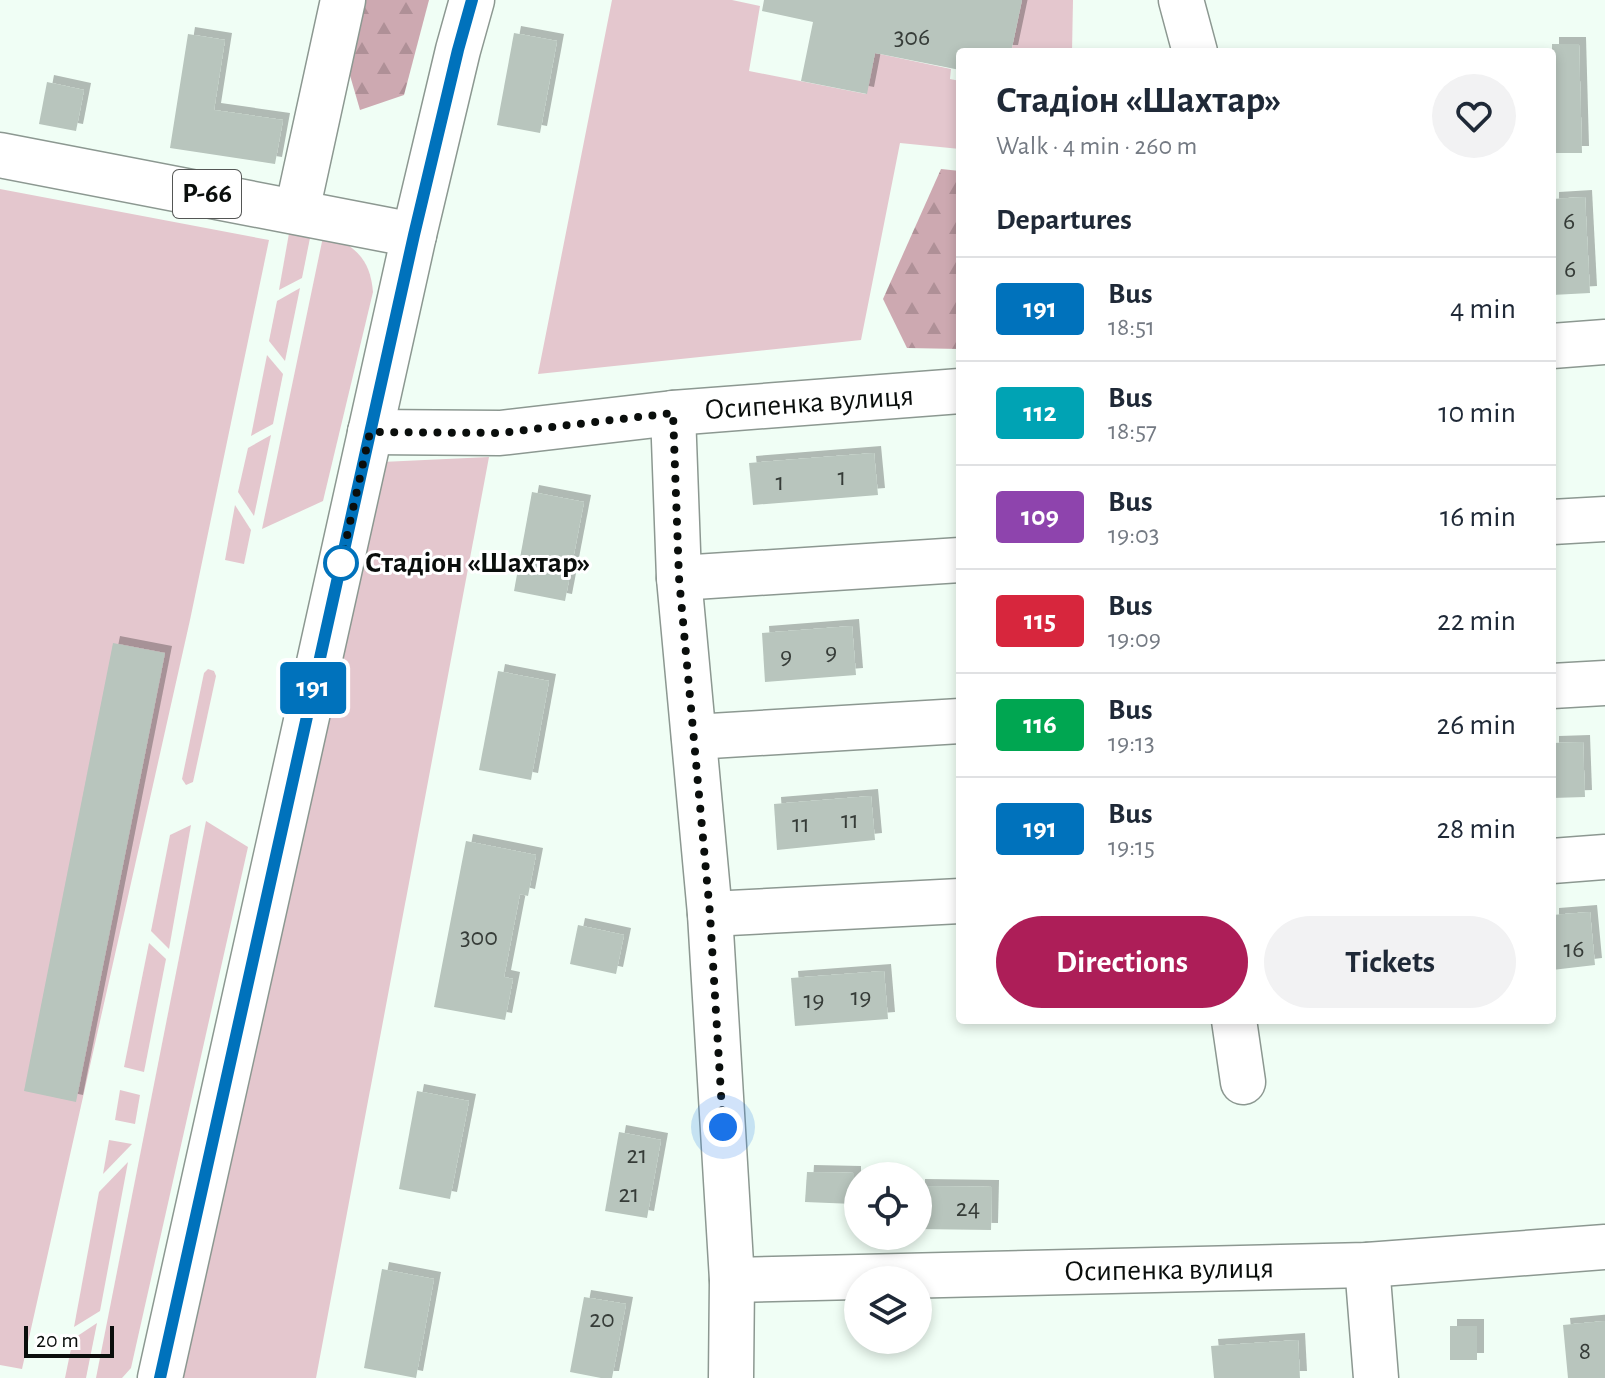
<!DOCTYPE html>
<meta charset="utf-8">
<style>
body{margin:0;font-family:"Alegreya Sans",sans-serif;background:#f2f2f3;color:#1f2937;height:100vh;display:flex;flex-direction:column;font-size:30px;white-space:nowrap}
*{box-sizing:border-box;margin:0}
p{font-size:26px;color:#747a83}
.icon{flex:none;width:44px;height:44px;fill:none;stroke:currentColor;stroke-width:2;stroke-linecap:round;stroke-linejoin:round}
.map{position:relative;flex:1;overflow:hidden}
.drawer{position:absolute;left:956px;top:48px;width:600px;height:976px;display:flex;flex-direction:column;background:#fff;border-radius:8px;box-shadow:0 4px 12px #0003}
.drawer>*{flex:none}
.badge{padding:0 16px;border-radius:6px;font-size:28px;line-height:52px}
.tools{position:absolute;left:844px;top:1162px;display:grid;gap:16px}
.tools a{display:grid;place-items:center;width:88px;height:88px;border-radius:50%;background:#fff;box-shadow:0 4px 12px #0003;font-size:40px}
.scale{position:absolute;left:24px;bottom:20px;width:90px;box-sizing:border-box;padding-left:8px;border:4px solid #0a0e0c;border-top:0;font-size:22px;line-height:28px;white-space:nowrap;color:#0a0e0c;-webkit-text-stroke:6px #fff;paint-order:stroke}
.you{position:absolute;width:40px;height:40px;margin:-20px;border:6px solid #fff;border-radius:50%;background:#1a73e8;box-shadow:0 0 0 12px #1a73e833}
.map>.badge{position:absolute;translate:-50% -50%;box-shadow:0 0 0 4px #fff}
h2{padding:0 40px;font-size:30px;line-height:72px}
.round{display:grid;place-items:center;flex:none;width:84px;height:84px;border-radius:42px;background:#f2f2f3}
.headline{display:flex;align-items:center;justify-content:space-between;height:136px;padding:0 40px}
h1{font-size:38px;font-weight:600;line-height:60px}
.button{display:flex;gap:16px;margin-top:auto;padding:16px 40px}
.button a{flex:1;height:92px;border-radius:48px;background:#ad1e58;color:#fff;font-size:32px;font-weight:600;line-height:92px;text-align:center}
.button a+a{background:#f2f2f3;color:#1f2937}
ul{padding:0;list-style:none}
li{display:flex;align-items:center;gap:24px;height:104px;padding:0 40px;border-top:2px solid #e0e1e3}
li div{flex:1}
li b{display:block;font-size:30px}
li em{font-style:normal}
li .badge{min-width:88px;font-weight:700;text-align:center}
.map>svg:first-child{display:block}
.green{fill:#e4c7ce}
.forest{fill:url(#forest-firs)}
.building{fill:#b8c5bd;filter:url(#shadow)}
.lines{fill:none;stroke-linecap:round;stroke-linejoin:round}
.minor-casing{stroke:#8c9891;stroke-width:47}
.major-casing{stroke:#8c9891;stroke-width:47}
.minor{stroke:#fff;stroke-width:44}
.major{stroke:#fff;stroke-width:44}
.line-casing{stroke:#fff;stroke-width:18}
.line{stroke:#0072bc;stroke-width:12}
.walk{stroke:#0a0e0c;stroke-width:8;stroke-dasharray:0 14.4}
.stop-dot{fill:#fff;stroke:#0072bc;stroke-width:4}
.labels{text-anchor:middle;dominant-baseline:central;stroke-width:6;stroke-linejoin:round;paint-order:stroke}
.number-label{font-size:26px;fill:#363c38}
.shield{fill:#fff;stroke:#545655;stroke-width:2}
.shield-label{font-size:28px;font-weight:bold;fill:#0a0e0c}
.street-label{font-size:30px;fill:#0a0e0c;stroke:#fff}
.stop-label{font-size:30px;font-weight:bold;fill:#0a0e0c;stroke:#fff;text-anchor:start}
</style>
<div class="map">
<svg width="1605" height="1378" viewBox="0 0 1605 1378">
<defs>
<pattern id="forest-firs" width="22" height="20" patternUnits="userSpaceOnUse" patternTransform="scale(2)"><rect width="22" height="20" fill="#cda9b1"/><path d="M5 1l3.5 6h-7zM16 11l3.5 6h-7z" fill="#af9097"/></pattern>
<filter id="shadow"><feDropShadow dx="7" dy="-7" stdDeviation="0" flood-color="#0004"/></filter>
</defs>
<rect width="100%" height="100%" fill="#f0fef5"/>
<!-- green -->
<g class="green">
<path d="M612 0H732L760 6 749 71 866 94 875 53 951 69 950 79 960 81V149L900 143 861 340 538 374Z"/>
<path d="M1022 0H1073L1072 52H1011Z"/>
<path d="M0 189 269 240 190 620 22 1369 0 1365Z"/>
<path d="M291 222 312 228 302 278 279 290Z"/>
<path d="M324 232C354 246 370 257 373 292L323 501 262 529Z"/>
<path d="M300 288 285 361 269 341 277 301Z"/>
<path d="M267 355 283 374 273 424 251 436Z"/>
<path d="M271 435 254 516 238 492 248 448Z"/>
<path d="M489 457 316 1378H176L382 462Z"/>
<path d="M235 505 251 530 244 564 225 560Z"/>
<path d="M208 669 214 671 216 676 193 782 186 785 182 779 204 673Z"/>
<path d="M206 821 248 847 131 1368 122 1378H96Z"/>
<path d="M191 825 169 949 151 931 170 835Z"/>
<path d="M149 943 166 959 144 1072 124 1067Z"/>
<path d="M120 1090 140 1095 135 1124 115 1120Z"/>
<path d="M109 1140 132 1144 103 1174Z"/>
<path d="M128 1162 100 1311 74 1327 99 1192Z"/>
<path d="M97 1323 86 1378H65L73 1339Z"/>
</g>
<!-- forest -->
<g class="forest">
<path d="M361 0H429L404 95 360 110 347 65Z"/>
<path d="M941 169 960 171V349L907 348 883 299Z"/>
</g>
<!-- building -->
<g class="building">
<path d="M764 0H1022L1011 52H960V70L875 53 867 94 801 81 813 22 762 11Z"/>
<path d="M514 33 557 41 540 133 497 125Z"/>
<path d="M188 34 225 40 214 110 283 120 275 164 170 148Z"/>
<path d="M1552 44H1579L1582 153H1552Z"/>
<path d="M47 82 84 90 76 131 39 124Z"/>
<path d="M1585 197 1590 293 1552 295V199Z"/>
<path d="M874 453 878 495 753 505 749 463Z"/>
<path d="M532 492 584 502 565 601 514 591Z"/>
<path d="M852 626 856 675 765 682 762 633Z"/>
<path d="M113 643 165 653 76 1102 24 1091Z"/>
<path d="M498 671 549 681 531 780 479 770Z"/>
<path d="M1583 742 1585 797 1552 798V743Z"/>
<path d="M871 796 875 840 777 850 774 804Z"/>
<path d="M466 841 536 855 528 896 520 894 504 977 513 979 505 1020 434 1007Z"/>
<path d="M1590 912 1595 965 1552 970V915Z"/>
<path d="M578 925 624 935 616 974 570 964Z"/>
<path d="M884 971 888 1019 795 1026 791 978Z"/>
<path d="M417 1091 469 1101 450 1199 399 1189Z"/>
<path d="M619 1132 661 1140 647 1218 605 1211Z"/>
<path d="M807 1172 854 1173V1204L805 1202Z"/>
<path d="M918 1186 992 1187 991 1230 918 1229Z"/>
<path d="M382 1269 434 1279 416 1378 364 1368Z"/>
<path d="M584 1297 626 1304 612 1378H601L570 1372Z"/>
<path d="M1605 1321V1378H1568L1563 1325Z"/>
<rect x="1450" y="1326" width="27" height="34"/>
<path d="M1298 1340 1300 1378H1214L1211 1346Z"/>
</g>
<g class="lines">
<defs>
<g id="minor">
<path d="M1181 0 1195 52"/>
<path d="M297 211 343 0"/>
<path d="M1552 346 1605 342"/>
<path d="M673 413 679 578 710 914 732 1280 731 1378"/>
<path d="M370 432 500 433 673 413 960 391"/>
<path d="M1552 522 1605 519"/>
<path d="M679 578 960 560"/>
<path d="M1552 686 1605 683"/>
<path d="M694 737 960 721"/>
<path d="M1552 861 1605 857"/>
<path d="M710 914 960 901"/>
<path d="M1234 1020 1243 1082"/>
<path d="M1367 1265 1376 1378"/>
<path d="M732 1280 1367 1265 1605 1247"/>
</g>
<g id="major">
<path d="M0 155 414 235"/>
<path d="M160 1378 414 235 458 50 472 0"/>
</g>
</defs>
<!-- minor casing -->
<use href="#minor" class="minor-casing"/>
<!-- major casing -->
<use href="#major" class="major-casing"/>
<!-- minor -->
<use href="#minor" class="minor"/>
<!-- major -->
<use href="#major" class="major"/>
</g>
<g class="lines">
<defs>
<path id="line" d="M160 1378 414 235 458 50 472 0"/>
</defs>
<!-- line casing -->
<use href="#line" class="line-casing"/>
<!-- line -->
<use href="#line" class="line"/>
<!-- walk -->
<path class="walk" d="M341 563 370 432 500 433 673 413 679 578 710 914 723 1127"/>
</g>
<!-- markers -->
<circle class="stop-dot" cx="341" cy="563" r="16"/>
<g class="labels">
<!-- number labels -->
<g class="number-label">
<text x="912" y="37">306</text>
<text x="1569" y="221">6</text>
<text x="1570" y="269">6</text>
<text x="842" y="477">1</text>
<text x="780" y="482">1</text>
<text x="831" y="652">9</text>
<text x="786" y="656">9</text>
<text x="850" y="820">11</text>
<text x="801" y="824">11</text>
<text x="479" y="937">300</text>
<text x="1574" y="949">16</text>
<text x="861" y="997">19</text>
<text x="814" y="1000">19</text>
<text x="637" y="1155">21</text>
<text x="629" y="1194">21</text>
<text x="968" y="1208">24</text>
<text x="602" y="1319">20</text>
<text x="1585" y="1351">8</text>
</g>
<!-- shield labels -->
<rect class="shield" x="173" y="170" width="68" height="48" rx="6"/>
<g class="shield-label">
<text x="207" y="194">Р-66</text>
</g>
<!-- street labels -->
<g class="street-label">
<text transform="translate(809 403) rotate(-4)">Осипенка вулиця</text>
<text transform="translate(1169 1270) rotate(-1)">Осипенка вулиця</text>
</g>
<!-- stop labels -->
<g class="stop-label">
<text x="365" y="563">Стадіон «Шахтар»</text>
</g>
</g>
</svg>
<div class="tools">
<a><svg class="icon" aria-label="locate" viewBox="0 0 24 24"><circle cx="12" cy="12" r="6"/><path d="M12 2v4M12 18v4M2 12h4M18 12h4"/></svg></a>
<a><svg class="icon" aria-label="layers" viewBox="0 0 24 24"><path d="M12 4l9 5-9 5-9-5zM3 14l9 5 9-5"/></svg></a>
</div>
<div class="scale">20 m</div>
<div class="you" style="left:723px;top:1127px"></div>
<b class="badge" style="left:313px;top:688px;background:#0072bc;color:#fff">191</b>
<section class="drawer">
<div class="headline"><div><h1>Стадіон «Шахтар»</h1><p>Walk · 4 min · 260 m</p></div><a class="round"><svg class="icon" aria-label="heart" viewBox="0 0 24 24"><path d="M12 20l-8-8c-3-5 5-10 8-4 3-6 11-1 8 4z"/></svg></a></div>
<h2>Departures</h2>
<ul>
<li><span class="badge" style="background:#0072bc;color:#fff">191</span><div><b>Bus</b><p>18:51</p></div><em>4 min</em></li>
<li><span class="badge" style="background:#00a3b4;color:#fff">112</span><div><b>Bus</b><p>18:57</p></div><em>10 min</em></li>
<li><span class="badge" style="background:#8e44ad;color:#fff">109</span><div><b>Bus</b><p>19:03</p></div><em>16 min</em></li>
<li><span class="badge" style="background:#d7263d;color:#fff">115</span><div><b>Bus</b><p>19:09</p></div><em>22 min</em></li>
<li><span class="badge" style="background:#00a651;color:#fff">116</span><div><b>Bus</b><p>19:13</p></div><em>26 min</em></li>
<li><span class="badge" style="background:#0072bc;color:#fff">191</span><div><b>Bus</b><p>19:15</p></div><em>28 min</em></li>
</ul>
<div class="button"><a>Directions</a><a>Tickets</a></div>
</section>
</div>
